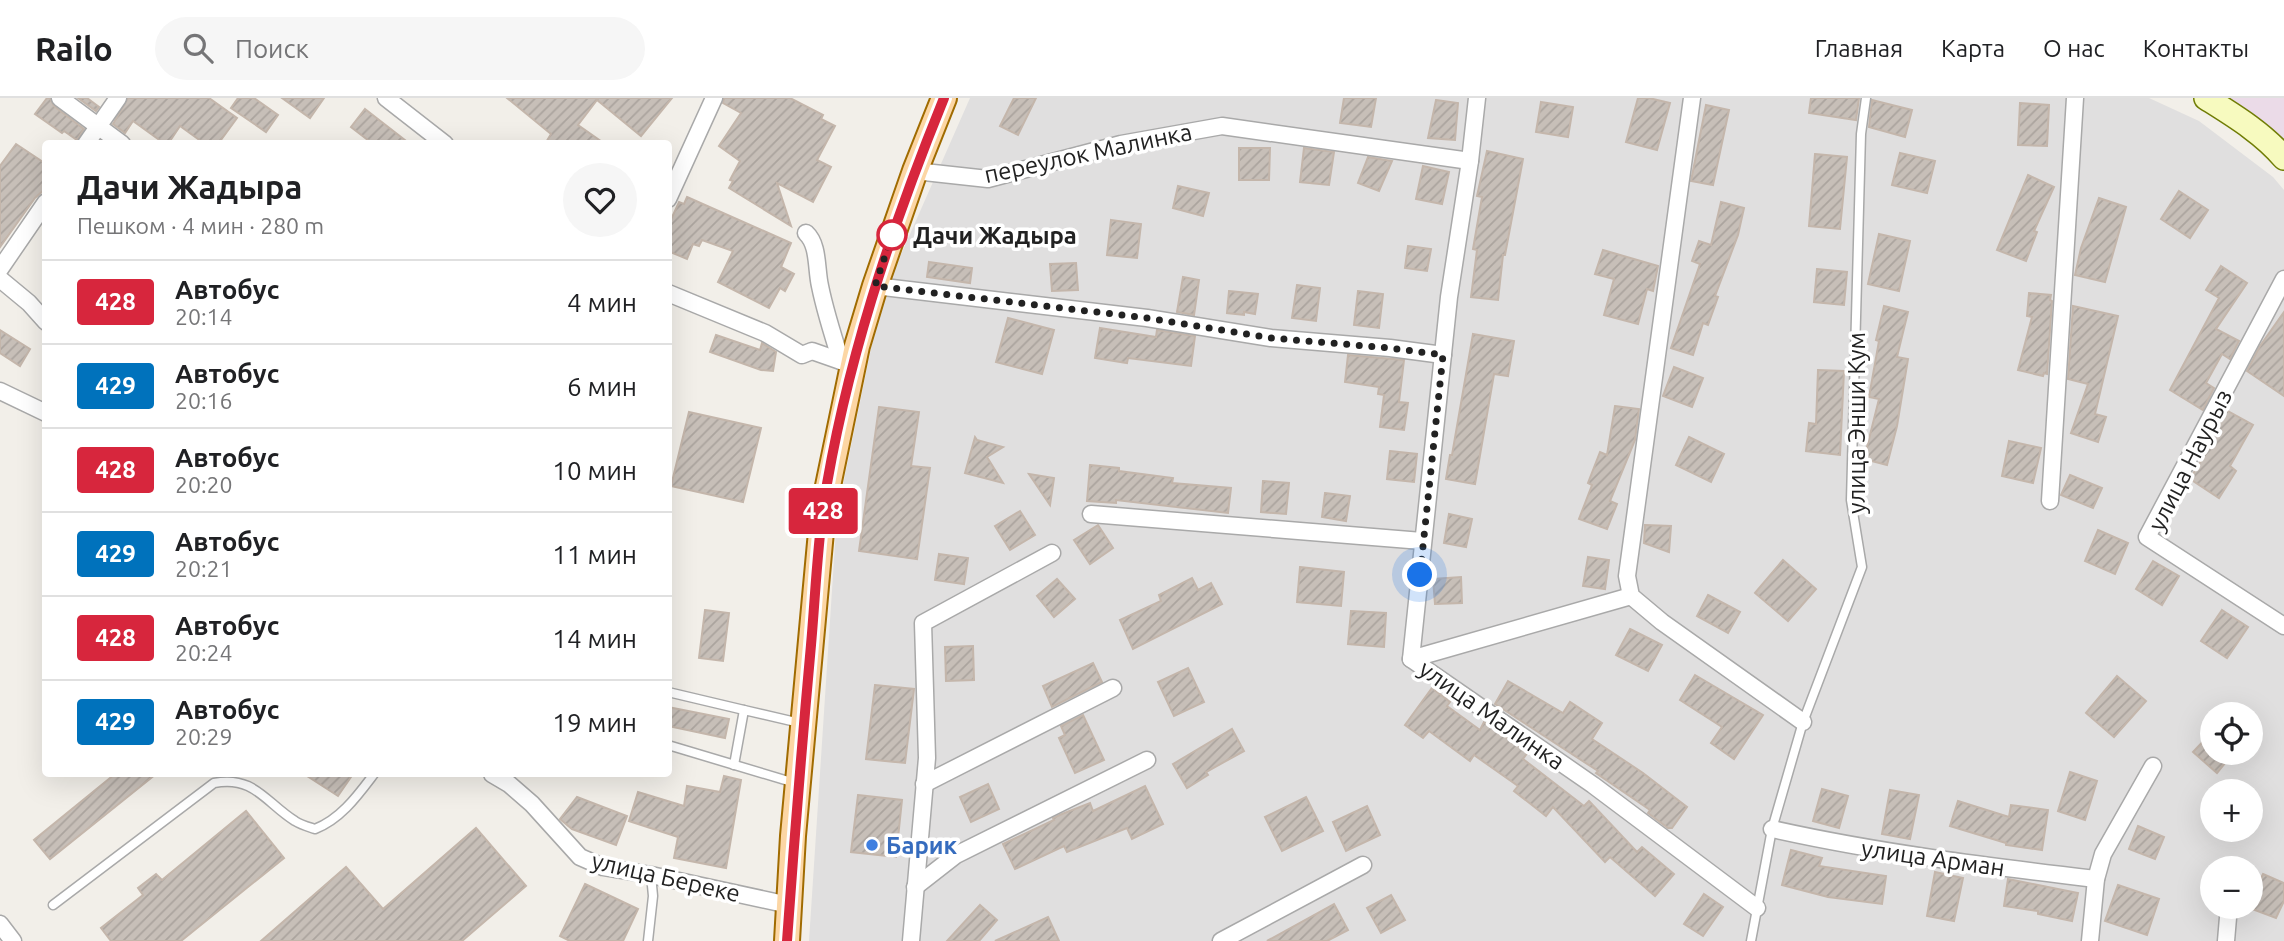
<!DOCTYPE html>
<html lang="ru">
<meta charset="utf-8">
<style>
body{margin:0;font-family:Ubuntu,sans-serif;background:#f6f6f6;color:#202124;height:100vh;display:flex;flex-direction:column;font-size:26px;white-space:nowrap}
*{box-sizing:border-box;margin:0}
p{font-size:23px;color:#757577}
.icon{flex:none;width:38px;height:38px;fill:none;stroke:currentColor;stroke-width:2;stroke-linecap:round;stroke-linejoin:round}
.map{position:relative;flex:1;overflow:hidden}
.details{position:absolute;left:42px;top:42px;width:630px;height:637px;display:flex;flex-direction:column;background:#fff;border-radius:7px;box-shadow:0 7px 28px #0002}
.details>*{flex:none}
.badge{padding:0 14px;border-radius:5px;font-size:24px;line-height:46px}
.buttons{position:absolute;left:2200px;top:604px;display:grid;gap:14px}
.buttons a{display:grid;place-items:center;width:63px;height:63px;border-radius:50%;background:#fff;box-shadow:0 7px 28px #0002;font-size:35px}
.you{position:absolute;width:35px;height:35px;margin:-18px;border:5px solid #fff;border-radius:50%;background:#1a73e8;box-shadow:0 0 0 10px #1a73e833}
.map>.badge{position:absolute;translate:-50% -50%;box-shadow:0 0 0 4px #fff}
.round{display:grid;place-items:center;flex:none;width:74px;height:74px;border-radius:37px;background:#f6f6f6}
.headline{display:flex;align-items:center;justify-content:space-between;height:119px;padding:0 35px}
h1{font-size:33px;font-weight:700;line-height:52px}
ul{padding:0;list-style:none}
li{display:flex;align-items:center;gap:21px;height:84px;padding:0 35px;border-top:2px solid #e0e0e0}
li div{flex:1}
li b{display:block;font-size:26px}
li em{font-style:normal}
li .badge{min-width:77px;font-weight:700;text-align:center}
header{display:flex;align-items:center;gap:42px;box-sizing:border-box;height:98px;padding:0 35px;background:#fff;border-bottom:2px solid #e0e0e0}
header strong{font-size:33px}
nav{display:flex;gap:38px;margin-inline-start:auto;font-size:24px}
.search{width:490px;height:63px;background:#f6f6f6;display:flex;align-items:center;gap:18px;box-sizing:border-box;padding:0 24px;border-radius:38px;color:#757577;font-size:26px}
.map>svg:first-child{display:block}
.residential{fill:#e0dfdf;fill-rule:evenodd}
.industrial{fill:#ebdbe8}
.building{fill:url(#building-hatch);stroke:#c4b6ab;stroke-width:2}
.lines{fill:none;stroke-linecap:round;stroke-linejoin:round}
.service-casing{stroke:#a9a9a9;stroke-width:11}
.minor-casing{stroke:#a9a9a9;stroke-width:19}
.secondary-casing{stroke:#707d05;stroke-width:26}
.primary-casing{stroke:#a06b00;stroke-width:28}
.service{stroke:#fff;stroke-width:8}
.minor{stroke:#fff;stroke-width:16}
.secondary{stroke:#f7fabf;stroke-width:23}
.primary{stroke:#fcd6a4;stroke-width:24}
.line-casing{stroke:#fff;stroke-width:16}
.line{stroke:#d7263d;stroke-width:10}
.walk{stroke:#222;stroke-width:7;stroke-dasharray:0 12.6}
.stop-dot{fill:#fff;stroke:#d7263d;stroke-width:3.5}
.shop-dot{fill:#3f7fe0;stroke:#fff;stroke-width:2.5}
.labels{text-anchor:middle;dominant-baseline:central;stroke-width:7;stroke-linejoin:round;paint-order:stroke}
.street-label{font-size:24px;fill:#222;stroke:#fff}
.stop-label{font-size:24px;font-weight:bold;fill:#222;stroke:#fff;text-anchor:start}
.shop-label{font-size:24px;font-weight:bold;fill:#366cbe;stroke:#fff;text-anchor:start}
</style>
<header>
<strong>Railo</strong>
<div class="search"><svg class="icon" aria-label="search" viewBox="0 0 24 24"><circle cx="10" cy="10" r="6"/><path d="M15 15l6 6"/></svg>Поиск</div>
<nav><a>Главная</a><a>Карта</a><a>О нас</a><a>Контакты</a></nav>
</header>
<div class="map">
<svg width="2284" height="843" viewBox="0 0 2284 843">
<defs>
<pattern id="building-hatch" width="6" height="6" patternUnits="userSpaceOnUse" patternTransform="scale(1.75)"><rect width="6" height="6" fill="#c7bfb8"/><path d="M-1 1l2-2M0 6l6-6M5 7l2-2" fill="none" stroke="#aba49e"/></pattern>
</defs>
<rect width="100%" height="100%" fill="#f2efe9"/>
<!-- residential -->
<path class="residential" d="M970 0H2149L2199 23 2273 79 2284 92V843H809L837 416 881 202ZM2212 616H2250V654H2212ZM2212 693H2250V732H2212ZM2212 770H2250V808H2212Z"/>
<!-- industrial -->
<path class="industrial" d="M2220 0H2284V50Z"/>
<!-- building -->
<g class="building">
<path d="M47 0H50L54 8 84 31 77 42 64 33 62 35 35 16Z"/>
<path d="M78 0H87L99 9 96 13Z"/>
<path d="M128 0H209L237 20 218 46H205L180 28 168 46H165L133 23 125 35 113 26Z"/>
<path d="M238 0H254L278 17 266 34 231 10Z"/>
<path d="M282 0H324L310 20Z"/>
<path d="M507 0H672L641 38 597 2 578 27 605 46H545L551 36Z"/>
<path d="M724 0H790L823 17 821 21 835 28 817 62 831 69 813 104 777 85 791 128 729 90 733 83 730 82 740 63 719 48 741 15 723 5Z"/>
<path d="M1014 0H1036L1018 37 1000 28Z"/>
<path d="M1344 0H1376L1371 29 1340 25Z"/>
<path d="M1638 0H1649L1670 5 1657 52 1626 44Z"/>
<path d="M1811 0H1859L1856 22 1809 15Z"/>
<path d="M1436 2 1458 5 1455 42 1428 40Z"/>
<path d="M1872 2 1912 12 1905 39 1869 29Z"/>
<path d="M1541 4 1573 9 1568 39 1536 34Z"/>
<path d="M2020 5 2049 7 2047 48 2018 47Z"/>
<path d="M1706 7 1729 12 1713 87 1691 83Z"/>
<path d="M365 11 410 46H373L351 29Z"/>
<path d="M16 46 46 66V90L35 100 0 149V68Z"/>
<path d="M1239 50H1270L1269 82H1239Z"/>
<path d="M1304 50 1334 54 1329 87 1300 84Z"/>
<path d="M1487 53 1523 61 1505 157H1503L1498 202 1471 199 1477 152 1473 151 1482 99 1477 98Z"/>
<path d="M1900 55 1935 63 1927 95 1892 87Z"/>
<path d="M1815 56 1847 59 1840 131 1809 128Z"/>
<path d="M1368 59 1392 63 1379 93 1358 85Z"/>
<path d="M1423 68 1449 74 1442 106 1416 101Z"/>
<path d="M2028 77 2054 89 2034 133 2037 134 2026 163 1997 152Z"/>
<path d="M1178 88 1209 95 1203 118 1173 110Z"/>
<path d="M2179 93 2208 112 2190 140 2161 121Z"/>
<path d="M687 99 791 145 781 169 794 176 785 193 780 190 769 210 718 184 733 153 702 142 699 148 693 146 687 161 668 153V128L679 104 684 106Z"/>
<path d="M2099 100 2126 109 2105 184 2075 177 2081 150Z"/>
<path d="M1721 104 1744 110 1738 137 1715 198 1718 199 1708 227 1703 225 1693 257 1671 250 1700 166 1692 163 1699 143 1711 147Z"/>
<path d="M1111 122 1141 126 1137 160 1107 157Z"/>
<path d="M1879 136 1910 143 1899 193 1868 186Z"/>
<path d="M1408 148 1431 151 1427 173 1405 170Z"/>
<path d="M1603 152 1658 168 1653 193 1647 191 1638 226 1604 217 1614 181 1595 176Z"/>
<path d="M929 164 972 170 970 185 927 179Z"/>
<path d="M1076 165 1078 192 1052 193 1050 166Z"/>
<path d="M2221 168 2247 185 2216 231 2239 243 2230 261 2222 256 2206 285 2214 290 2203 312 2170 292 2219 200 2206 192Z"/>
<path d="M1817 171 1847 174 1844 207 1814 204Z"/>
<path d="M1183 179 1199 182 1194 217 1177 214Z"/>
<path d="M1297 187 1320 190 1316 223 1292 220Z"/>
<path d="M1229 193 1258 196 1255 216 1244 214V217L1227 215Z"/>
<path d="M1358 193 1383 196 1379 230 1354 227Z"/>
<path d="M2029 195 2051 197 2050 202 2052 203 2047 276 2044 275 2043 278 2018 272 2032 219 2027 218Z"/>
<path d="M1884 208 1908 214 1897 259 1908 261 1897 328 1887 367 1864 361 1879 301 1869 299 1879 243 1876 242Z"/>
<path d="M2073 208 2118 218 2095 316 2106 319 2098 344 2071 335 2088 286 2068 281Z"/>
<path d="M2284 214V298L2247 273 2260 248Z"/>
<path d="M1008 220 1054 232 1042 276 996 264Z"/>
<path d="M1100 230 1156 239 1157 232 1195 238 1191 268 1128 260 1127 265 1095 260Z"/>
<path d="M0 232 30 251 20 268 0 255Z"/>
<path d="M1473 236 1514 243 1508 278 1494 276 1475 386 1446 381 1450 357H1452Z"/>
<path d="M716 237 760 252 762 245 776 254 773 273 761 272 710 254Z"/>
<path d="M1348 257 1404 262 1399 304 1408 305 1404 332 1380 329 1384 297 1378 296 1379 289 1345 284Z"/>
<path d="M1674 269 1703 280 1692 309 1663 298Z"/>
<path d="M1818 272 1844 273 1840 357 1806 353 1809 325 1816 326Z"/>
<path d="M1615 308 1639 311 1635 342 1610 403 1617 406 1607 431 1579 421 1592 387 1588 385 1600 354 1607 357Z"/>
<path d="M879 309 919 314 911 368 930 370 917 461 859 453Z"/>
<path d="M2226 312 2253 327 2230 368 2236 373 2219 400 2190 381 2211 346 2209 345Z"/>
<path d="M689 314 761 330 743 404 671 388Z"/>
<path d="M975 339 977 342 1003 349 987 359 1003 385 965 375Z"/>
<path d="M1689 339 1724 356 1711 384 1676 367Z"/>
<path d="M2009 343 2041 350 2033 385 2002 378Z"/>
<path d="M1390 353 1417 356 1414 384 1387 381Z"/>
<path d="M1090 367 1119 370V373L1173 380 1172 385 1231 390 1228 415 1116 402V405L1087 403Z"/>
<path d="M1029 376 1054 380 1050 407Z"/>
<path d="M2070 377 2102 390 2093 410 2061 397Z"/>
<path d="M1263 383 1289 385 1286 416 1261 414Z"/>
<path d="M1325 395 1350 398 1346 423 1322 419Z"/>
<path d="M1020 413 1035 437 1010 452 995 428Z"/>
<path d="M1449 416 1472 421 1466 449 1444 445Z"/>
<path d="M1098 427 1113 450 1090 466 1074 442Z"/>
<path d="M1645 427 1671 428 1669 454 1644 445Z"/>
<path d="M2098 432 2128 445 2115 476 2085 463Z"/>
<path d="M939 456 968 460 964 486 935 482Z"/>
<path d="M1588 459 1609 462 1605 491 1583 488Z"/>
<path d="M1783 462 1816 491 1788 523 1755 495Z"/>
<path d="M2153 463 2179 478 2162 507 2136 491Z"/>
<path d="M1300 469 1344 474 1341 508 1297 504Z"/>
<path d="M1461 479 1462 505 1435 506 1433 481Z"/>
<path d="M1192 480 1198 492 1211 485 1222 506 1133 551 1120 522 1161 503 1159 497Z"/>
<path d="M1057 481 1075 501 1054 519 1037 498Z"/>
<path d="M1708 497 1740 514 1728 535 1697 518Z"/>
<path d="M705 512 729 515 723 563 699 560Z"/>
<path d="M2222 512 2248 529 2227 560 2201 543Z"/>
<path d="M1351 513 1386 515 1384 549 1348 546Z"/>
<path d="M1630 531 1662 547 1648 573 1616 557Z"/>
<path d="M973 548 974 582 946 583 945 549Z"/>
<path d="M1093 565 1102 584 1052 609 1043 588Z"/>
<path d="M1188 570 1204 604 1174 618 1158 584Z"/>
<path d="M1695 577 1763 617 1734 661 1711 645 1722 629 1680 602Z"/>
<path d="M2117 578 2146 603 2114 639 2086 615Z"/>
<path d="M1508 583 1563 615 1570 604 1602 625 1592 641 1643 675 1687 709 1672 730H1668L1648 715 1650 712 1596 675 1598 673 1495 606Z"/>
<path d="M875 587 914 591 905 665 866 661Z"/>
<path d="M1432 590 1450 604 1447 608 1480 632 1484 624 1528 654 1523 661 1584 708 1589 703 1637 754 1642 749 1674 776 1655 798 1610 759 1605 764 1553 709 1546 718 1514 693 1518 688 1474 657 1470 663 1429 633 1423 640 1405 627Z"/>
<path d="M668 609 729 621 725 640 668 628Z"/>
<path d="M1083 617 1104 662 1075 675 1059 640 1065 637 1061 628Z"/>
<path d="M1232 631 1244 653 1206 674 1208 677 1187 690 1173 666Z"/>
<path d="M2212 634V654H2234L2217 675 2193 654Z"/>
<path d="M2070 674 2097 683 2085 722 2058 713Z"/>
<path d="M115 676H156L50 761 34 742Z"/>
<path d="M304 676H353L338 698Z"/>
<path d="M724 678 741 682 726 770 674 760 678 739 629 723 638 694 684 708 687 688 720 694Z"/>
<path d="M988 686 999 711 971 724 960 699Z"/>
<path d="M1145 688 1163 726 1132 741 1127 730 1067 754 1064 748 1015 771 1003 746 1054 722 1053 720 1062 716 1090 705 1093 713Z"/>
<path d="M1822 691 1848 698 1839 730 1813 723Z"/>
<path d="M1890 692 1919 697 1910 741 1882 736Z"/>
<path d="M858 697 902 702 896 759 851 754Z"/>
<path d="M577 699 627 718 616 747 572 731 560 721Z"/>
<path d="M1306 699 1323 733 1282 753 1265 719Z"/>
<path d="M1958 703 2009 719 2011 707 2048 712 2042 752 2006 747V745L1950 728Z"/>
<path d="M1367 708 1380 737 1346 753 1333 724Z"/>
<path d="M246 713 284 760 181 843H111L101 830 143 797 138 790 156 776 162 782Z"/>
<path d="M2138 728 2164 739 2155 761 2129 751Z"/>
<path d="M476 730 526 788 462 843H261L346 769 383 811Z"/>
<path d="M1791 752 1822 760 1819 768 1886 778 1882 806 1828 799 1782 787Z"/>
<path d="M1935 774 1963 780 1954 823 1927 818Z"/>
<path d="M2263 776 2284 785V803L2276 820 2247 809 2250 808V802Z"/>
<path d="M2008 781 2078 795 2072 823 2038 816V813L2004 808Z"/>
<path d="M585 786 638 811 623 843H570L560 838Z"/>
<path d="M2118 787 2159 801 2147 837 2105 823Z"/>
<path d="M1704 796 1723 809 1703 838 1684 826Z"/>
<path d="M1391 797 1405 822 1381 835 1367 810Z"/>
<path d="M1334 806 1348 832 1327 843H1267Z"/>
<path d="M980 807 997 822 979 843H947Z"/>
<path d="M1048 819 1059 843H995Z"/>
</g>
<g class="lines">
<defs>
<g id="service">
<path d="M668 594 744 612"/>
<path d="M668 647 795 685"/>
<path d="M734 667 744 612 800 625"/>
<path d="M53 807 214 685C254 677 266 705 295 723 301 727 309 729 315 731 341 721 358 697 374 676"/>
<path d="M648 843 653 798 651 777"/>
<path d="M1751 843 1772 731 1803 624 1862 469 1851 402 1861 36 1866 0"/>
</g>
<g id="minor">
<path d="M60 0 122 46"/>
<path d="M386 0 445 46"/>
<path d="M1477 0 1470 63 1449 199 1411 561 1593 687 1757 810"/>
<path d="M1692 0 1627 478 1631 498 1662 524 1803 624"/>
<path d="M86 46 118 0"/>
<path d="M915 73 988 81 1121 46 1222 28 1470 63"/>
<path d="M668 101 714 0"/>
<path d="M806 135C819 147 816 171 820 188 825 213 833 238 841 263"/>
<path d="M0 171 46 104"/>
<path d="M0 181 29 205 46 224"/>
<path d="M2284 181 2147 439 2284 528"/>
<path d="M875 188 1147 220 1271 240 1390 250 1443 257"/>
<path d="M668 195 765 235 802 257 812 253 852 267"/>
<path d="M0 293 46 315"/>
<path d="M2050 403 2075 0"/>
<path d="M1091 416 1422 443"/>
<path d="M1411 561 1631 498"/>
<path d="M492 676 509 686 532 706 580 759 603 769 651 777 789 807"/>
<path d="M924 686 1113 590"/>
<path d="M1772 731C1879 755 1987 768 2096 781"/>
<path d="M915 789 956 757 1147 662"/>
<path d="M0 826 13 843"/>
<path d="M911 843 927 660 923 525 1052 455"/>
<path d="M1221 843 1363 767"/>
<path d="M2090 843 2096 781 2103 756 2153 668"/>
<path d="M2226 843 2229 808"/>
</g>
<path id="secondary" d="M2206 0C2233 17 2263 35 2284 60"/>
<path id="primary" d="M787 843 793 738 823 412 857 248 875 188 915 73 944 0"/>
</defs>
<!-- service casing -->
<use href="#service" class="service-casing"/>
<!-- minor casing -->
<use href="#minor" class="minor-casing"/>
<!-- secondary casing -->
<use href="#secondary" class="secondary-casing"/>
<!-- primary casing -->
<use href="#primary" class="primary-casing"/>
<!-- service -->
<use href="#service" class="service"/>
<!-- minor -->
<use href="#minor" class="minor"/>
<!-- secondary -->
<use href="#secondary" class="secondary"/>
<!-- primary -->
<use href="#primary" class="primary"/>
</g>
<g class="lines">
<defs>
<path id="line" d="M787 843C794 744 802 646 811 547 815 502 817 455 823 410 845 268 890 133 944 0"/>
</defs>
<!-- line casing -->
<use href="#line" class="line-casing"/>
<!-- line -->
<use href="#line" class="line"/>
<!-- walk -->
<path class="walk" d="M892 137 875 188 1147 220 1271 240 1390 250 1443 257 1420 477"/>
</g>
<!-- markers -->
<circle class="stop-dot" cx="892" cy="137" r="14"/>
<circle class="shop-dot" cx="872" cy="747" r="7"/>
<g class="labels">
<!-- street labels -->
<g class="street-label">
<text transform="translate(1088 55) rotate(-12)">переулок Малинка</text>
<text transform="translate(1856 325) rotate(-90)">улица Энши Кум</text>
<text transform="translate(2190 362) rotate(-63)">улица Наурыз</text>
<text transform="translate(1492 617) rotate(35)">улица Малинка</text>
<text transform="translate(1933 760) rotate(8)">улица Арман</text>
<text transform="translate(666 779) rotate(13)">улица Береке</text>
</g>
<!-- stop labels -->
<g class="stop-label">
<text x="913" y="137">Дачи Жадыра</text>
</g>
<!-- shop labels -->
<g class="shop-label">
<text x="886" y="747">Барик</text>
</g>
</g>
</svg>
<div class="buttons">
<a><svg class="icon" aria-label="locate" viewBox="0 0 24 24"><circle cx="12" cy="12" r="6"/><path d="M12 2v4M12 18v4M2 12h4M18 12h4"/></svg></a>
<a>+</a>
<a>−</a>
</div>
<div class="you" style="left:1420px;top:477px"></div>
<b class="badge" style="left:823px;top:413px;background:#d7263d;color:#fff">428</b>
<section class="details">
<div class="headline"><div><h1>Дачи Жадыра</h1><p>Пешком · 4 мин · 280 m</p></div><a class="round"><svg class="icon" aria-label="heart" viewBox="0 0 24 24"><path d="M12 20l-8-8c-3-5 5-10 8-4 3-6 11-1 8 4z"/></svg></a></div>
<ul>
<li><span class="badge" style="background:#d7263d;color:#fff">428</span><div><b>Автобус</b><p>20:14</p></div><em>4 мин</em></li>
<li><span class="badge" style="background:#0072bc;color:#fff">429</span><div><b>Автобус</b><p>20:16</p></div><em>6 мин</em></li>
<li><span class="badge" style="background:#d7263d;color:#fff">428</span><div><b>Автобус</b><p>20:20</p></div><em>10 мин</em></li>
<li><span class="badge" style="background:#0072bc;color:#fff">429</span><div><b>Автобус</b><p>20:21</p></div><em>11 мин</em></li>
<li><span class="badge" style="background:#d7263d;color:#fff">428</span><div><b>Автобус</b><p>20:24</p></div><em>14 мин</em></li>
<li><span class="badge" style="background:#0072bc;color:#fff">429</span><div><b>Автобус</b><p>20:29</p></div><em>19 мин</em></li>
</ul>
</section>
</div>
